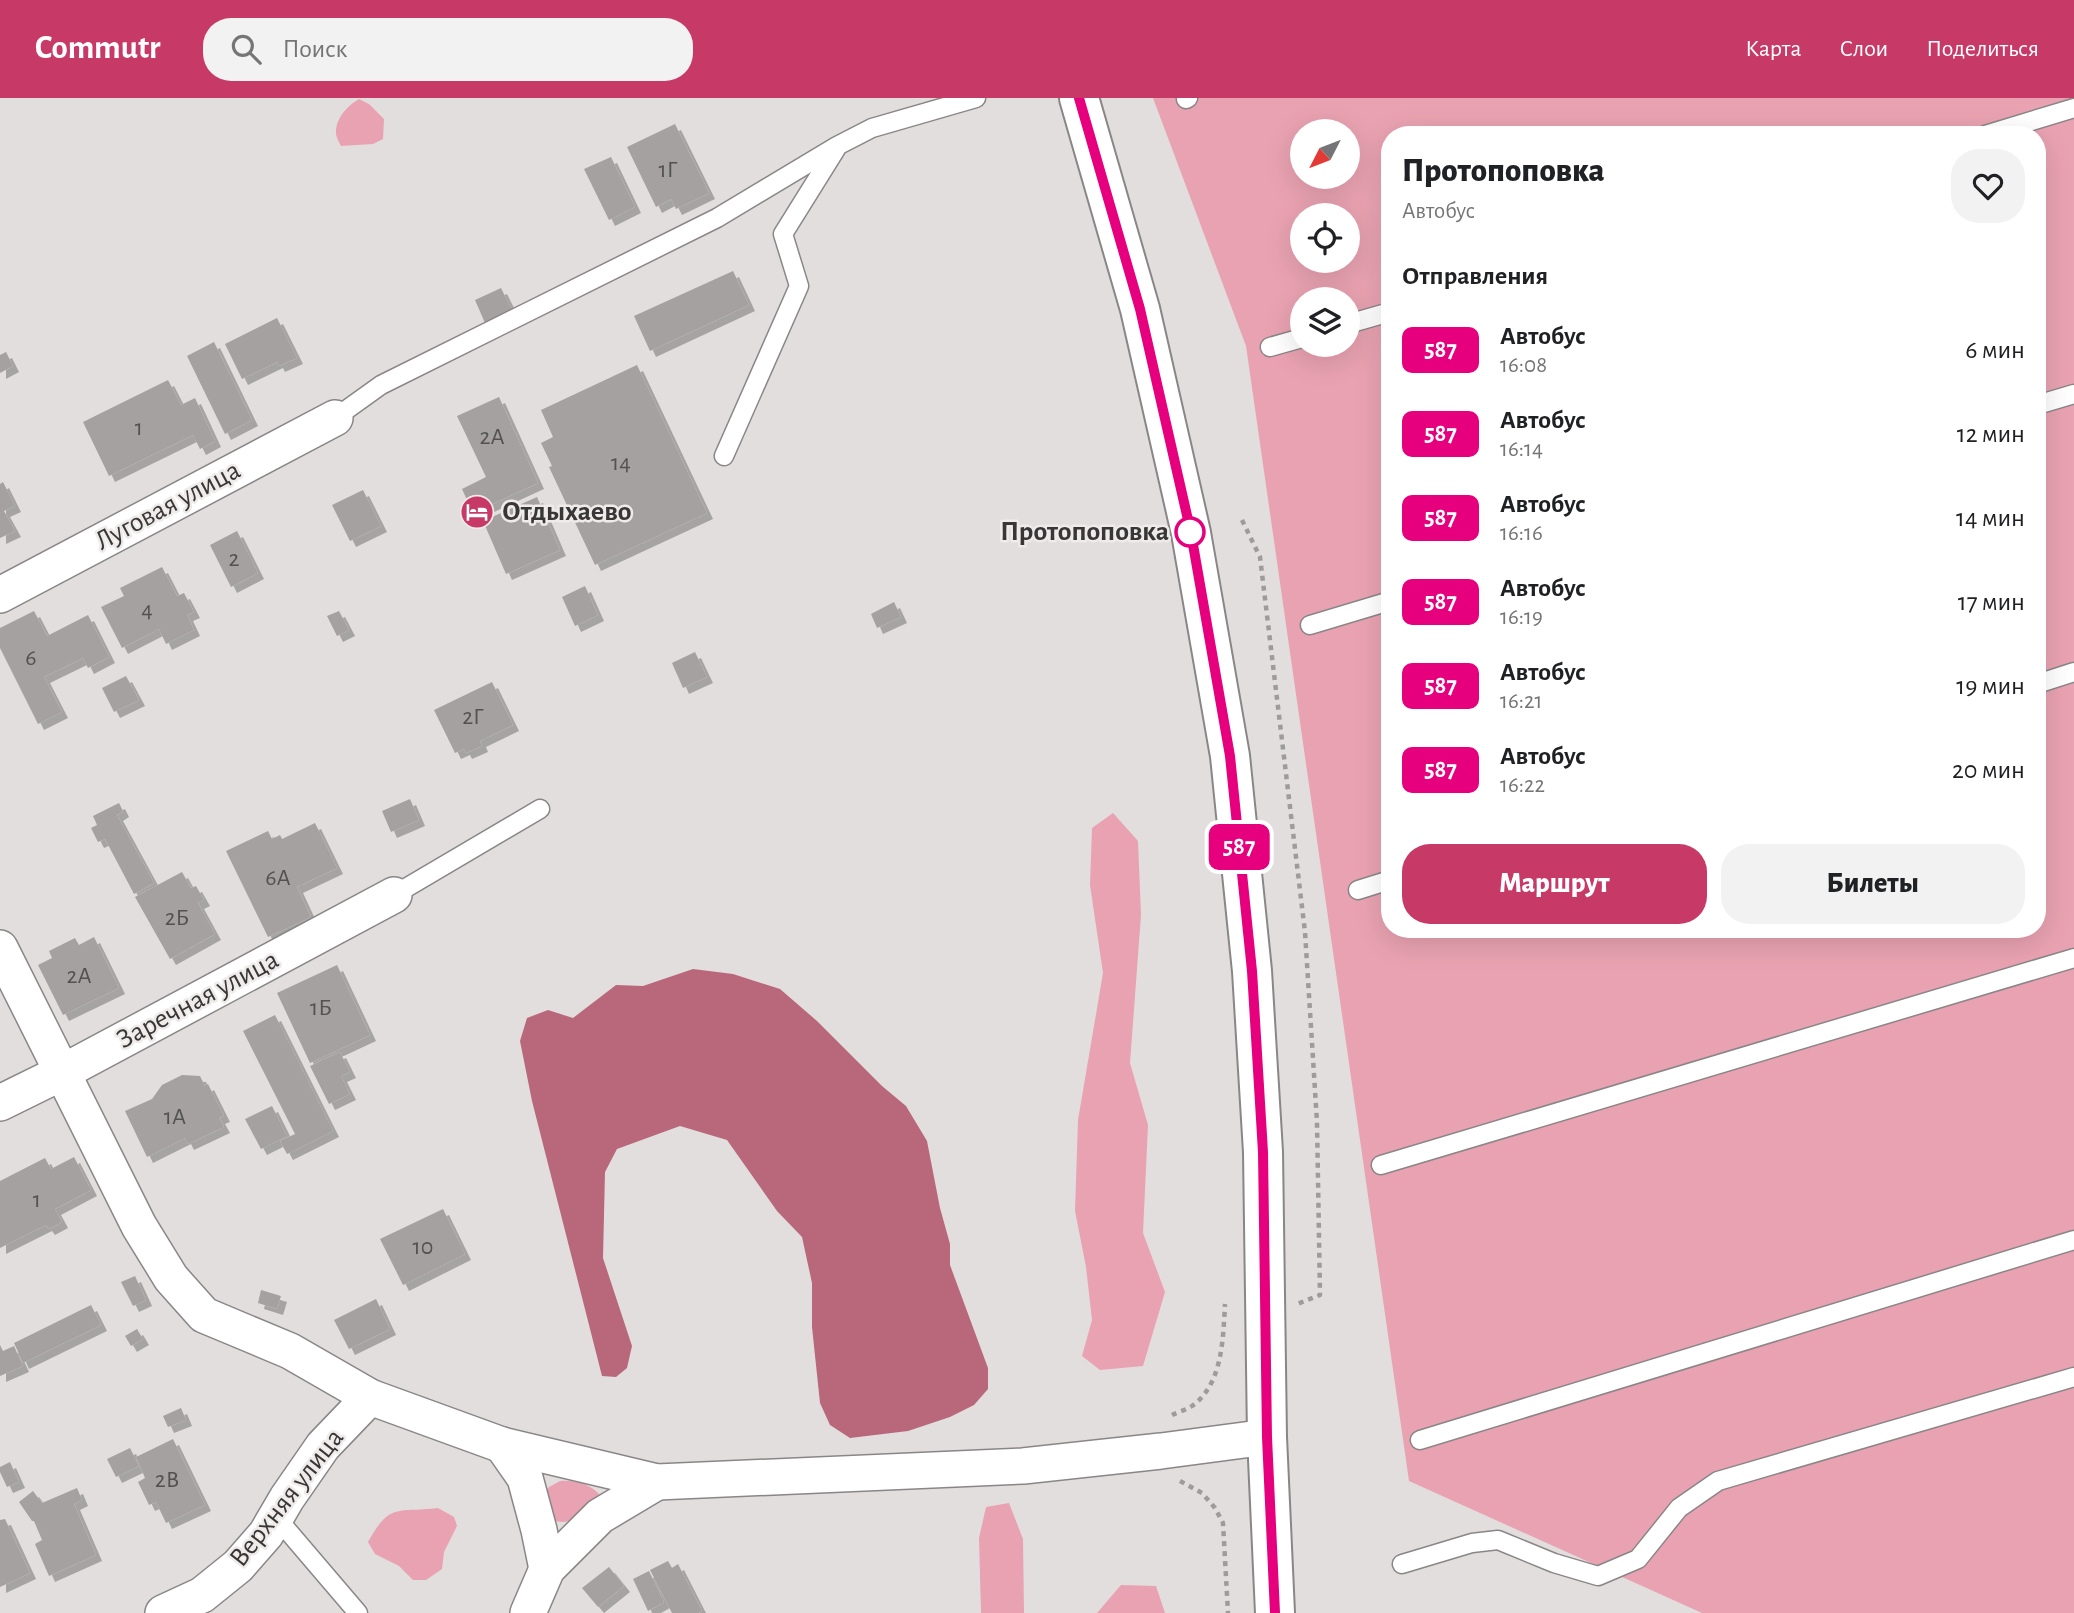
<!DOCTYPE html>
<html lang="ru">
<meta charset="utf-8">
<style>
body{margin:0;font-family:"Alegreya Sans",sans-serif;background:#f2f2f2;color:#202124;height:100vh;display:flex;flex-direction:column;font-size:26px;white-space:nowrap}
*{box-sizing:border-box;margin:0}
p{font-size:23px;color:#757577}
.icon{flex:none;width:38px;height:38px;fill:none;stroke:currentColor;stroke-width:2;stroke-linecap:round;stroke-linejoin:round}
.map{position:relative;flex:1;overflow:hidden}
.side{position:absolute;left:1381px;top:28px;width:665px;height:812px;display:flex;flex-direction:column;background:#fff;border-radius:28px;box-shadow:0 7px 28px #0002}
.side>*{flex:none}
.badge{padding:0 14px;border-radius:10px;font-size:24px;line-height:46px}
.needle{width:46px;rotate:228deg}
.fabs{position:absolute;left:1290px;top:21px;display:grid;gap:14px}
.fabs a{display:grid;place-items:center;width:70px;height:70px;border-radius:50%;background:#fff;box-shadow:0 7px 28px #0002;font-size:35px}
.map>.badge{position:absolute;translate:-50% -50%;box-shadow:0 0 0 4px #fff}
h2{padding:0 21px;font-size:26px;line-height:63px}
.round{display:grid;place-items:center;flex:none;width:74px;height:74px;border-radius:28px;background:#f2f2f2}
.summary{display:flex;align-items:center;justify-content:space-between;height:119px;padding:0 21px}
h1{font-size:33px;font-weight:800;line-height:52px}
.action{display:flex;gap:14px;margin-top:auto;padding:14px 21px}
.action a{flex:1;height:80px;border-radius:28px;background:#c73967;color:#fff;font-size:28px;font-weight:800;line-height:80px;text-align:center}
.action a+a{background:#f2f2f2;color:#202124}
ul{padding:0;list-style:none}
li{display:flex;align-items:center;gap:21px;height:84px;padding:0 21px}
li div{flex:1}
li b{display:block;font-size:26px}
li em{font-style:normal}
li .badge{min-width:77px;font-weight:700;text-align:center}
header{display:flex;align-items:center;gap:42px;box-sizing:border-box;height:98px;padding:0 35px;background:#c73967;color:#fff}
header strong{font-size:33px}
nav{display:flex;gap:38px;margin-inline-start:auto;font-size:24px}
.search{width:490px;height:63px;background:#f2f2f2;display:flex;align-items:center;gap:18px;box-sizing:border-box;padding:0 24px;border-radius:28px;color:#757577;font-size:26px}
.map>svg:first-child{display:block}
.green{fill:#e9a2b1;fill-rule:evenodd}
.water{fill:#b8687a}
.building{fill:#a5a1a1;filter:url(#shadow)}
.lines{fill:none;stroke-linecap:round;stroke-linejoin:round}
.lane-casing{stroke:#8a8687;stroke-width:21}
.street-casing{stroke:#8a8687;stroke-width:38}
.highway-casing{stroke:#8a8687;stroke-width:42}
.path{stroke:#9e9b9b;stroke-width:4.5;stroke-dasharray:5 5;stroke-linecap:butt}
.lane{stroke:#fff;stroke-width:18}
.street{stroke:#fff;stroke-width:35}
.highway{stroke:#fff;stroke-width:38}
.line-casing{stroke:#fff;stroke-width:16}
.line{stroke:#e6007e;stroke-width:10}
.stop-dot{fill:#fff;stroke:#e6007e;stroke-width:3.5}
.labels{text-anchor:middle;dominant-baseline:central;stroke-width:5;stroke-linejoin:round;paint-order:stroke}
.number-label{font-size:24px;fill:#535151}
.street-label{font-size:28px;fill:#383636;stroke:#efebeb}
.poi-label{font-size:28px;font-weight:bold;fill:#383636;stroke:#efebeb;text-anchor:start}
.stop-label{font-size:28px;font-weight:bold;fill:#383636;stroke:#efebeb;text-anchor:end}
</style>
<header>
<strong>Commutr</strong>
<div class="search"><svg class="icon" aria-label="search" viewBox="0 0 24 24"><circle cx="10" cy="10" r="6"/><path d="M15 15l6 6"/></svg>Поиск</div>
<nav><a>Карта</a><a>Слои</a><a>Поделиться</a></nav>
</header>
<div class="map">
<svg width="2074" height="1515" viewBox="0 0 2074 1515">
<defs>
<filter id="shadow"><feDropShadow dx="6" dy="6" stdDeviation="0" flood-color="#0004"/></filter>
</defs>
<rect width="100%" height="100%" fill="#e2dede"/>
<!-- green -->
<g class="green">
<path d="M1153 0H2074V1515H1702L1409 1383 1246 248ZM1302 33H1348V79H1302ZM1390 37H2037V831H1390ZM1302 117H1348V163H1302ZM1302 201H1348V247H1302Z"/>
<path d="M359 1 369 6 384 21 383 41 373 46 341 48C339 44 337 41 336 36 335 21 347 8 359 1Z"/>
<path d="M1113 715 1138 743 1141 817 1130 965 1148 1027 1143 1135 1165 1194 1143 1268 1100 1272 1082 1258 1092 1222 1086 1169 1075 1113 1078 1022 1103 875 1090 787 1092 730Z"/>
<path d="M560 1383C575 1382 593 1386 601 1399 587 1411 573 1430 553 1422L544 1395 549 1389Z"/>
<path d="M1009 1405 1023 1441 1024 1515H981L979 1440 986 1409Z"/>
<path d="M438 1410 454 1419 457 1428 444 1454 442 1471 426 1482H413L399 1468 375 1456 368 1444C390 1404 397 1415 438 1410Z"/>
<path d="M1121 1487 1156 1488 1165 1515H1097Z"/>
</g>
<!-- water -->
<path class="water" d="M693 871 733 876 780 891 817 923 882 988 906 1008 927 1043 940 1110 950 1146V1167L988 1270V1291L974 1307 950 1319 908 1333 850 1340 830 1327 820 1305 812 1229V1185L802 1139 777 1113 727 1042 680 1028 617 1051 605 1074 603 1160 632 1248 627 1270 616 1279 602 1278 532 1003 520 943 527 920 548 912 573 920 616 887 643 888Z"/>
<!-- building -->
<g class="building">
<path d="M675 26 709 95 676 111 671 101 656 109 627 49Z"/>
<path d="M611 59 635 109 609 122 584 71Z"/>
<path d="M733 173 749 207 650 253 634 218Z"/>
<path d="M501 190 512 212 485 225 475 202Z"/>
<path d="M277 220 297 260 279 268 277 264 242 281 225 246Z"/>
<path d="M214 244 252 322 225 336 187 258Z"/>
<path d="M6 254 13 268 0 275V257Z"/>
<path d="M637 267 707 415 595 467 549 369 552 368 541 345 553 339 541 312Z"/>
<path d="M168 282 181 307 195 300 215 343 200 351 193 337 109 378 83 324Z"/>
<path d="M499 299 538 385 473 415 462 391 486 379 457 318Z"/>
<path d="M3 384 15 408 4 413 15 433 0 440V386Z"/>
<path d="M363 392 381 428 350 443 332 407Z"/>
<path d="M537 399 560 452 506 476 483 423Z"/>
<path d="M237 433 258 475 231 489 210 447Z"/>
<path d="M162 469 177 498 184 495 194 514 187 517 194 532 166 546 159 531 122 550 101 509 124 498 120 490Z"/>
<path d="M585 488 598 517 575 528 562 499Z"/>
<path d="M894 504 901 519 877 530 871 516Z"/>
<path d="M34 513 47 538 88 517 109 559 88 570 83 560 44 579 62 614 38 626 0 550V530Z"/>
<path d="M339 513 349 532 337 538 327 518Z"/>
<path d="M695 554 707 579 683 590 672 565Z"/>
<path d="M126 578 139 602 114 614 102 590Z"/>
<path d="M492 584 513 627 480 643 482 648 466 655 464 651 455 655 434 612Z"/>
<path d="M410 701 419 722 391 734 382 713Z"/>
<path d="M119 705 123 713 117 717 154 785 134 796 105 741 98 744 91 730 97 727 93 718Z"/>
<path d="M315 725 337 770 297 789 311 819 268 839 226 753 268 733 272 741 280 737 282 741Z"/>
<path d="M182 774 191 790 196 788 204 802 198 805 215 836 170 861 135 799Z"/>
<path d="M94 839 119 890 63 917 38 867 52 860 49 853 75 840 79 847Z"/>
<path d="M337 867 370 937 310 965 277 895Z"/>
<path d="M275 917 333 1033 287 1056 280 1043 295 1036 243 933Z"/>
<path d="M340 954 350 974 341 978 350 996 329 1006 310 968Z"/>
<path d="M182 977 200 978 205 988 208 986 224 1018 219 1020 224 1029 188 1046 185 1040 147 1059 125 1013 152 1001 162 987Z"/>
<path d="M272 1008 287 1038 261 1051 245 1021Z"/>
<path d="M74 1059 91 1092 55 1111 62 1124 49 1131 46 1127 0 1150V1083L45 1060 51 1071Z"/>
<path d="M443 1111 465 1156 403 1187 380 1141Z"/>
<path d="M135 1178 146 1202 133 1208 121 1184Z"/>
<path d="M261 1192 281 1198 277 1211 258 1205Z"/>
<path d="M376 1201 390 1231 349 1251 334 1222Z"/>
<path d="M91 1207 101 1227 23 1265 14 1245Z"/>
<path d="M137 1231 143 1241 131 1248 125 1238Z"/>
<path d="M0 1247 3 1253 14 1248 23 1268 0 1278Z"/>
<path d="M181 1310 186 1322 168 1329 163 1318Z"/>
<path d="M173 1341 205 1407 166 1425 156 1404 149 1407 138 1384 145 1380 136 1359Z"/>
<path d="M130 1350 139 1368 116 1379 107 1361Z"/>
<path d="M10 1364 19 1384 7 1389 0 1374V1369Z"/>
<path d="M77 1390 82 1402 74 1406 96 1457 49 1478 35 1446 42 1442 34 1423H32L19 1404 33 1393 42 1405Z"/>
<path d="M5 1421 30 1475 0 1489V1422Z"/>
<path d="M668 1463 672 1470 678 1466 702 1513 698 1515H672L650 1472Z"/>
<path d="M609 1469 624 1488 598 1509 582 1490Z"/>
<path d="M649 1473 664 1504 648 1513 633 1481Z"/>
</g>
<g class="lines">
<defs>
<g id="lane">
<path d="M1186 1 1188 0"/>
<path d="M1985 37 2074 10"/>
<path d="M1348 226 1390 214"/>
<path d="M1270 249 1302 240"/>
<path d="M2037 307 2074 296"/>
<path d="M335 320 381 287 717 120 837 48 872 30 976 0"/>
<path d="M724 358 799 188 783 136 836 51"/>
<path d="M1310 527 1390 503"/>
<path d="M2037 586 2074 574"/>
<path d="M1358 792 1390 782"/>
<path d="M394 797 540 711"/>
<path d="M1381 1067 2074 860"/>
<path d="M1420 1342 2074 1142"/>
<path d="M276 1419 358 1515"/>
<path d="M1402 1466 1472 1445 1498 1442 1554 1465 1598 1478 1638 1461 1679 1410 1718 1383 2074 1279"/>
</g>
<g id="street">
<path d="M0 497 335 320"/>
<path d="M0 850 139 1128 171 1180 204 1217 290 1253 370 1299 502 1347 657 1384 1023 1368 1161 1353 1267 1339"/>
<path d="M0 1005 63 974 394 797"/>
<path d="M502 1347 525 1380 539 1432 547 1471"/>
<path d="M163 1515 202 1497 238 1468 266 1436 287 1400 323 1348 370 1299"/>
<path d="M528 1515 547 1471 600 1418 657 1384"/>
</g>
<path id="highway" d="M1079 0 1140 211 1191 435 1230 658 1252 873 1263 1054 1267 1339 1275 1515"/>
</defs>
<!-- lane casing -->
<use href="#lane" class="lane-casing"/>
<!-- street casing -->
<use href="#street" class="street-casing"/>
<!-- highway casing -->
<use href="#highway" class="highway-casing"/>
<!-- path -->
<g class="path">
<path d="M1242 422 1260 459 1305 834 1317 1024 1320 1197 1297 1206"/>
<path d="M1172 1317C1178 1314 1186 1312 1192 1308 1223 1286 1223 1240 1225 1206"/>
<path d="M1180 1383 1202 1395 1215 1410 1223 1425 1228 1515"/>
</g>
<!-- lane -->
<use href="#lane" class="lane"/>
<!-- street -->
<use href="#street" class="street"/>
<!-- highway -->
<use href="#highway" class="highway"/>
</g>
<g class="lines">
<defs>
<path id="line" d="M1079 0 1140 211 1191 435 1230 658 1252 873 1263 1054 1267 1339 1275 1515"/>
</defs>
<!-- line casing -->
<use href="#line" class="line-casing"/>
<!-- line -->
<use href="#line" class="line"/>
</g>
<!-- icons -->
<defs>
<symbol id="hotel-disc" viewBox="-11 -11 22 22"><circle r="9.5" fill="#c73967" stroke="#efebeb"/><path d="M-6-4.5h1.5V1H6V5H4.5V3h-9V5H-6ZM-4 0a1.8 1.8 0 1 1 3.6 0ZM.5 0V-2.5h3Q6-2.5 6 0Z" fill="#fff"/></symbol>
</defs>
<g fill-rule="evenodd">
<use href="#hotel-disc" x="458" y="395" width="38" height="38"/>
</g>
<!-- markers -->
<circle class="stop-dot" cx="1190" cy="434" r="14"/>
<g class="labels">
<!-- number labels -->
<g class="number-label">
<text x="668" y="72">1Г</text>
<text x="139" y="330">1</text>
<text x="492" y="339">2А</text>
<text x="621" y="365">14</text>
<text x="234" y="461">2</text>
<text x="147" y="512">4</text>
<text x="31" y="560">6</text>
<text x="473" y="619">2Г</text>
<text x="278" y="780">6А</text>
<text x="177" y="820">2Б</text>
<text x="79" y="878">2А</text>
<text x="321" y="910">1Б</text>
<text x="175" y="1019">1А</text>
<text x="37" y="1102">1</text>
<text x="423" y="1149">10</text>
<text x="167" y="1382">2В</text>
</g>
<!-- street labels -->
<g class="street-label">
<text transform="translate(168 408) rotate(-28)">Луговая улица</text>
<text transform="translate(198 902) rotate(-28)">Заречная улица</text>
<text transform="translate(287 1400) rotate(-52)">Верхняя улица</text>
</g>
<!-- poi labels -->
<g class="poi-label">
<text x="502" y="414">Отдыхаево</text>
</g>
<!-- stop labels -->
<g class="stop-label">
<text x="1169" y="434">Протопоповка</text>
</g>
</g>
</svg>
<div class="fabs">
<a><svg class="needle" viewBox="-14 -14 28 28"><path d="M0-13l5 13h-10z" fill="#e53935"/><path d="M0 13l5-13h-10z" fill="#757577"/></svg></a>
<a><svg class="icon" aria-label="locate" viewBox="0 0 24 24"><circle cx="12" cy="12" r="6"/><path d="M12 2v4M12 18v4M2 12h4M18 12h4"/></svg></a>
<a><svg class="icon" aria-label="layers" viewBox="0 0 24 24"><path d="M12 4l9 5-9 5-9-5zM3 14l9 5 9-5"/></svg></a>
</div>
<b class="badge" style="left:1239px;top:749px;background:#e6007e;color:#fff">587</b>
<section class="side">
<div class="summary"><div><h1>Протопоповка</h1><p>Автобус</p></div><a class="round"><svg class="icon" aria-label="heart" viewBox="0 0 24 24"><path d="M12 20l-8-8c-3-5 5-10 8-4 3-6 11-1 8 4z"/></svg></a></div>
<h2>Отправления</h2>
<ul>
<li><span class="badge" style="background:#e6007e;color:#fff">587</span><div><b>Автобус</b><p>16:08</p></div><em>6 мин</em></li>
<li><span class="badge" style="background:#e6007e;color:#fff">587</span><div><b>Автобус</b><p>16:14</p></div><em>12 мин</em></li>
<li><span class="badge" style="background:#e6007e;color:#fff">587</span><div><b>Автобус</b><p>16:16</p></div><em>14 мин</em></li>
<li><span class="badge" style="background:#e6007e;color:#fff">587</span><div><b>Автобус</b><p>16:19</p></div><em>17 мин</em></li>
<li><span class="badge" style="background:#e6007e;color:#fff">587</span><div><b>Автобус</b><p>16:21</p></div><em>19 мин</em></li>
<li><span class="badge" style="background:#e6007e;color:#fff">587</span><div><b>Автобус</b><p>16:22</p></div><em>20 мин</em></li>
</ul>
<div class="action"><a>Маршрут</a><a>Билеты</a></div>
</section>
</div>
